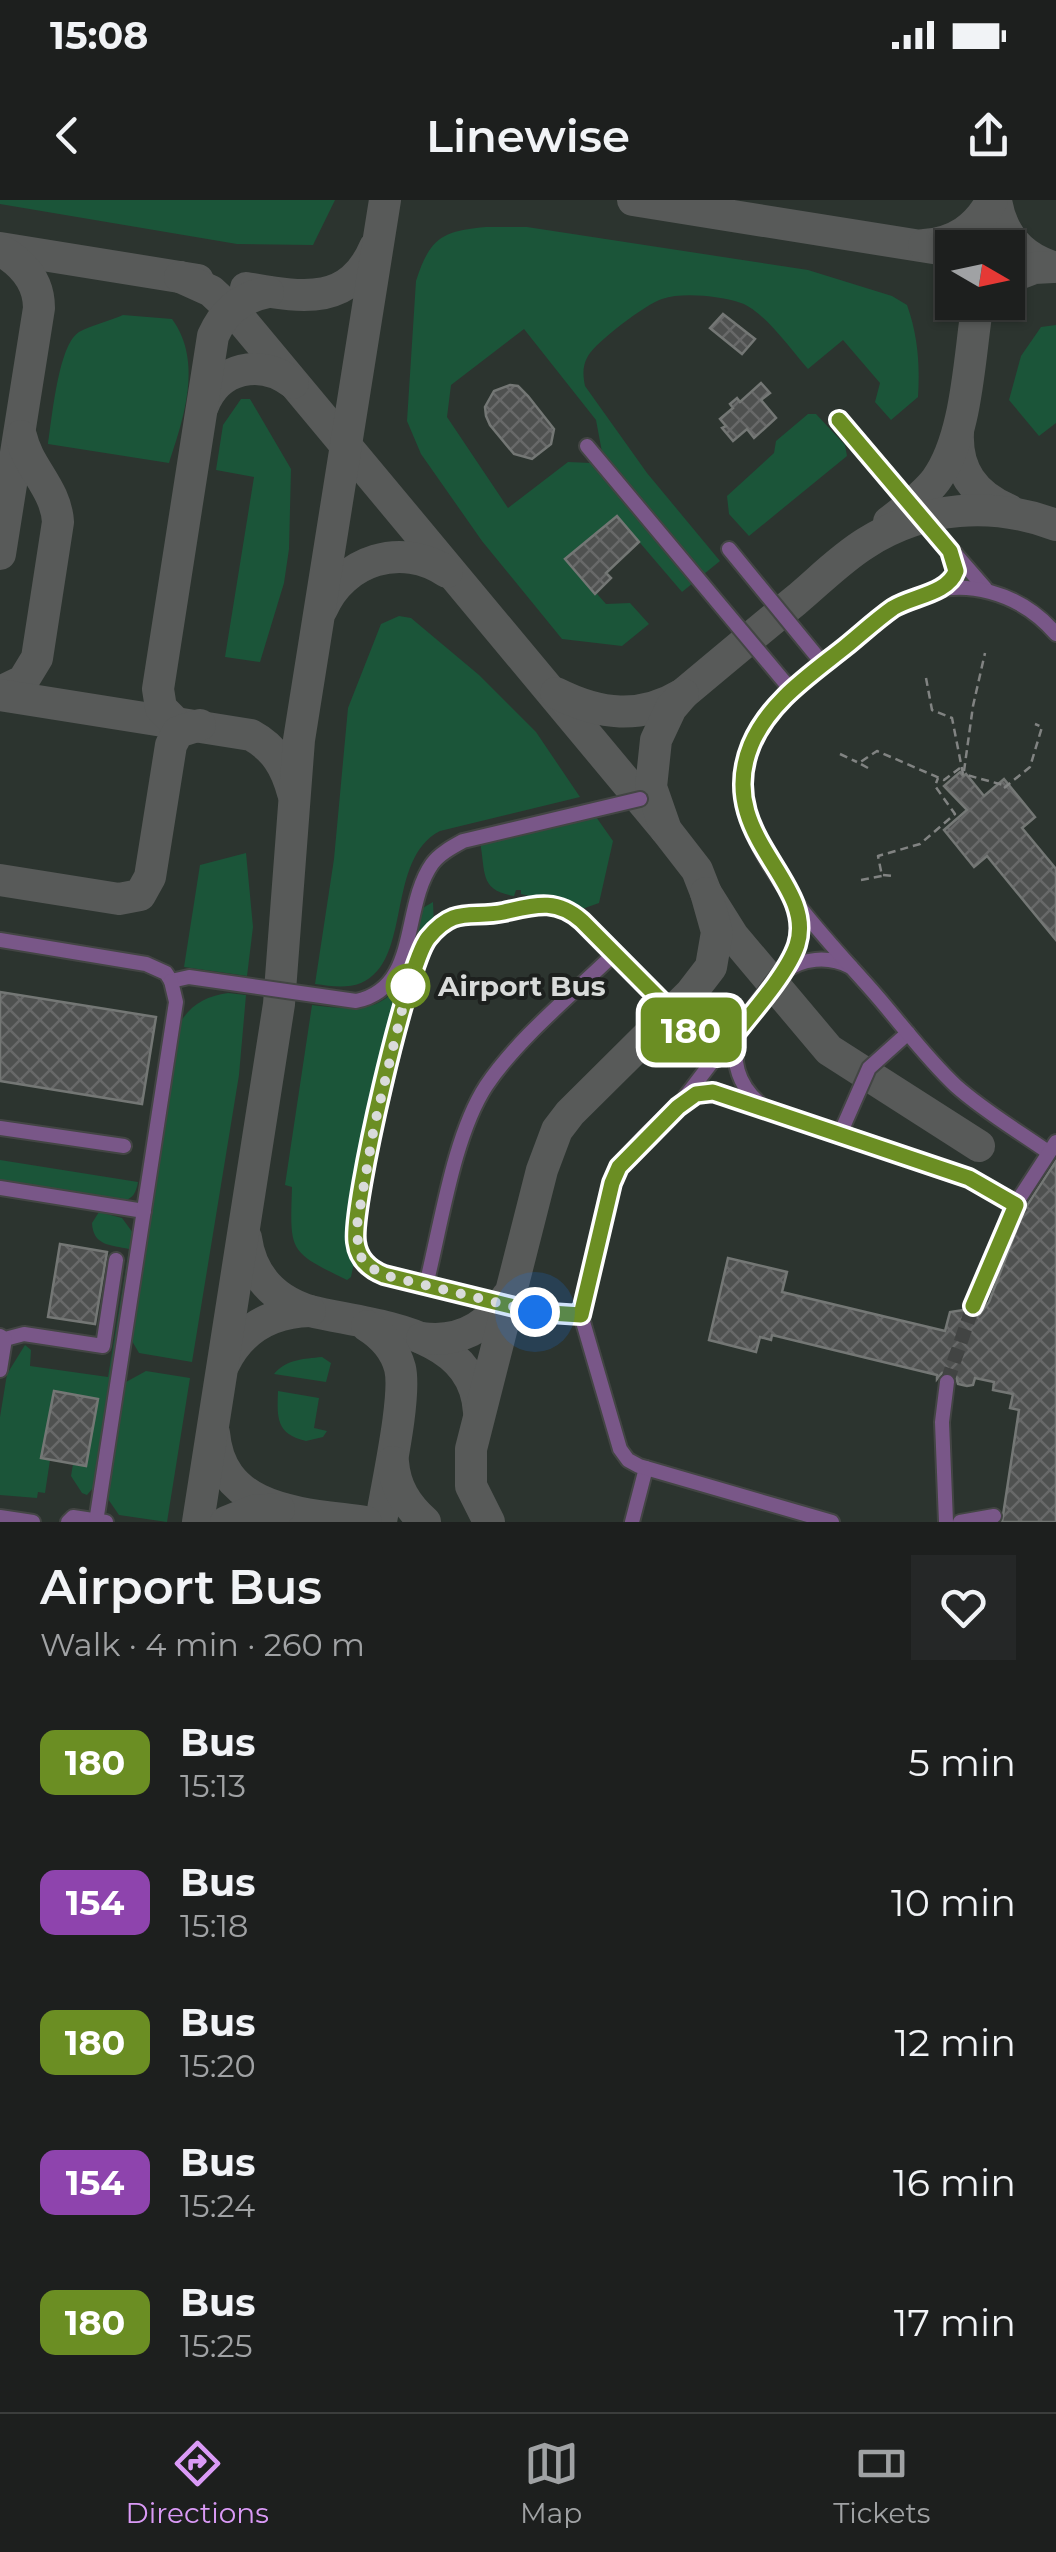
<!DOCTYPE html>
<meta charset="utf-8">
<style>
body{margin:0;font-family:Montserrat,sans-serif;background:#252727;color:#f1f3f6;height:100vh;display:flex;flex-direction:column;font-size:38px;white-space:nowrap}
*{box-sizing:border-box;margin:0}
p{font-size:32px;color:#a0a2a4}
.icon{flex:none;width:55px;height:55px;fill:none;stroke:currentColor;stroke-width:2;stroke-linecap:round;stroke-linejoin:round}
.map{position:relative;height:1322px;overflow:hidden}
.panel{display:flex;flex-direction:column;background:#1d1f1e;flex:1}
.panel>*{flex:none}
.badge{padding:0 20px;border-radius:15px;font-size:35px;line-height:65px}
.needle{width:65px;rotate:99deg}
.tools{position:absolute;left:935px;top:30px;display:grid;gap:20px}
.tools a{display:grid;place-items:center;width:90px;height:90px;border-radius:0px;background:#1d1f1e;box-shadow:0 2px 8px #0004,0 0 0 2px #3b3d3c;font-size:50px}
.you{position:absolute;width:50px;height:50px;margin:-25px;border:8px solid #fff;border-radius:50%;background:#1a73e8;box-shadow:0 0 0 15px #1a73e833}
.map>.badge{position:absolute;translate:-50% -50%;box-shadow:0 0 0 5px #fff}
.round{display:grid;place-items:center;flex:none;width:105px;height:105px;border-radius:0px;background:#252727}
.summary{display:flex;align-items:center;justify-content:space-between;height:170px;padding:0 40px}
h1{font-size:48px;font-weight:600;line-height:75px}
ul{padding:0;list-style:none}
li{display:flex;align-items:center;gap:30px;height:140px;padding:0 40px}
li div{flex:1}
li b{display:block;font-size:38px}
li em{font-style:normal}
li .badge{min-width:110px;font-weight:700;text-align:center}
.status{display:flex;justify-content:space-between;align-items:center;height:70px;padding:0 50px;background:#1d1f1e;direction:ltr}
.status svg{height:28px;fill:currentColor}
header{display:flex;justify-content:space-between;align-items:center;height:130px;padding:0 40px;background:#1d1f1e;font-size:45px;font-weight:600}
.tabs{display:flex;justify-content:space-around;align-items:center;height:140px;border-top:2px solid #3b3d3c;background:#1d1f1e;font-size:28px;color:#a0a2a4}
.tabs a{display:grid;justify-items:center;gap:5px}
.tabs .active{color:#da9af6}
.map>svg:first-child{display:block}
.built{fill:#2c342f;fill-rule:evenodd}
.green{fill:#1b5539}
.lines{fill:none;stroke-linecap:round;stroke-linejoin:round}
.taxiway{stroke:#585a59;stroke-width:32}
.building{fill:url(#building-cross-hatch);stroke:#747775;stroke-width:2.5}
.minor-tunnel{stroke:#424443;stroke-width:14;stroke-dasharray:14 7;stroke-linecap:butt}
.minor-casing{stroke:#434544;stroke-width:18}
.path{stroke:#818382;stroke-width:2.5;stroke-dasharray:8 5;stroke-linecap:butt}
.minor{stroke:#795788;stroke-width:14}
.line-casing{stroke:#fff;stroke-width:22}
.line{stroke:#6b8e23;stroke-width:15}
.walk{stroke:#d9dbda;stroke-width:10;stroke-dasharray:0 18}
.stop-dot{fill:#fff;stroke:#6b8e23;stroke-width:5}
.labels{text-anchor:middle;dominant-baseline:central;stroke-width:8;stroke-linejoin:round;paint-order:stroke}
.stop-label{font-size:28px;font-weight:bold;fill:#d9dbda;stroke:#1d201e;text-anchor:start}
</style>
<div class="status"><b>15:08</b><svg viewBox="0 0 49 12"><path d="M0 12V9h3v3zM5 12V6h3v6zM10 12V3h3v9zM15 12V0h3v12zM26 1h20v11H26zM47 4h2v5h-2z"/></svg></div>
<header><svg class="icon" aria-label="back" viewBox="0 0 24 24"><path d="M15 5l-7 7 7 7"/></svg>Linewise<svg class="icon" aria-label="share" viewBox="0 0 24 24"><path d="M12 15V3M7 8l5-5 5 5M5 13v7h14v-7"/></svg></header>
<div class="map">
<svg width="1056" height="1322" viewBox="0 0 1056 1322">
<defs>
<pattern id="building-cross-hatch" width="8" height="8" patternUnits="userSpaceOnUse" patternTransform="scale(2.5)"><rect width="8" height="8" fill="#4f5150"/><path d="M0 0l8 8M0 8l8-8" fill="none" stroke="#686969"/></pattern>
</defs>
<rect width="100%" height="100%" fill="#272928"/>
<!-- built -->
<path class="built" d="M0 0H1056V1322H0ZM952 48H1008V102H952Z"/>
<!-- green -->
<g class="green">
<path d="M0 0H335L313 45 237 44 0 4Z"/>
<path d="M486 27H527L808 70 892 96 907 105C918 136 920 164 918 197L891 220 875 202 880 183 843 140 808 169C791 150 764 111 741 103 720 96 683 92 662 99 646 104 597 141 588 156 582 166 583 176 585 186L647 273 720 361 704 374 602 252 596 220 524 129 451 185 447 217 508 308 568 262 591 263 693 383 682 392 617 316 566 359 606 404 630 403 649 424 622 446 562 439 482 341 421 254 407 221 416 81C430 37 443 31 486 27Z"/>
<path d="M123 115 172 119C203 161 184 218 169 263L48 244C52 220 58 145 79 132 92 125 109 121 123 115Z"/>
<path d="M1056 125V223L1039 236 1009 200 1021 156 1041 127Z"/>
<path d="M241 199H250L291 269 289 349 284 383 260 462 225 457 254 277 216 270 223 225Z"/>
<path d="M808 214H816L845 245 847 256 749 336 729 314 727 296 774 253 776 241Z"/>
<path d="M399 416 411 418 479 475 536 532 580 597 440 631C385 659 413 761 361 783 346 789 330 786 315 784L334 659 348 508 381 424Z"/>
<path d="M594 614 613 641 599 703 582 709 521 694V690H516L514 696C479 690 486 673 480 642Z"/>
<path d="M246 653 253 727 247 776 184 767 200 665Z"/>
<path d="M433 702 434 726 420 742 351 1077 347 1080C288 1051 290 1052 292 987L285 985 312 805C410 819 395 784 421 709Z"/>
<path d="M228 793 246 795 239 875 192 1162 139 1153 132 1141 181 821C193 803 207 796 228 793Z"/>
<path d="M0 960 138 982C136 993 133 999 122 1001L0 981Z"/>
<path d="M99 1012 122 1018 133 1033 93 1288 87 1295 82 1293 71 1276 73 1264 86 1266 98 1199 54 1191 41 1257 50 1260 45 1293 38 1292 37 1298 0 1295V1217L7 1174 25 1145 31 1150 30 1166 108 1177 129 1049C111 1045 93 1046 92 1023Z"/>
<path d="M322 1157 331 1163 326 1182 274 1174C287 1159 303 1159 322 1157Z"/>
<path d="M146 1171 190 1178 167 1322 119 1315 108 1299 126 1182Z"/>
<path d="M278 1191 319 1198 314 1228 327 1231 323 1237 306 1241C276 1234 277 1218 278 1191Z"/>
</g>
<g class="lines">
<!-- taxiway -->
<g class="taxiway">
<path d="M633 0 952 51"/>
<path d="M996 0C1001 33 1020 57 1053 67"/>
<path d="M924 45C955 43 977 28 992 0"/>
<path d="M0 48 198 80"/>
<path d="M0 50C23 63 39 81 39 108L0 354"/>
<path d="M180 77 211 91 238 116 666 630"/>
<path d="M1008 78 1034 68 1053 67"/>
<path d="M246 88C300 97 349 108 375 47"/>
<path d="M203 206C218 167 261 158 293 183"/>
<path d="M958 232C956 270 974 295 1009 310"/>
<path d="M889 322C905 309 924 296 936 280 968 236 969 155 978 102"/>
<path d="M322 409C343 360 402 341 447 372"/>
<path d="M0 492 23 481 37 458 58 322C56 288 28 268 21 236"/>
<path d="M556 493C600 515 640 520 683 494 720 463 757 432 795 401 818 382 840 359 866 343 924 306 992 301 1056 325"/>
<path d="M683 494 671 508 656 540 651 587 666 630 697 670 706 693 733 736 829 850 979 946"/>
<path d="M0 495 251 535C275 548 286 567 293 593"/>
<path d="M175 522 161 508 158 489 213 136C224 111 242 97 268 92"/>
<path d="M0 680 119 699 140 695 150 677 171 545 178 532 200 525"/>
<path d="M310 1111C372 1126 474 1129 479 1212"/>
<path d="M367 1126C383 1136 395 1149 400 1168 407 1197 386 1288 381 1322"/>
<path d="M422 1138C458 1143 487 1128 507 1097"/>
<path d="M224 1164C241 1129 271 1112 310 1111 274 1100 251 1075 246 1038"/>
<path d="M214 1233C221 1314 305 1313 366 1322"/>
<path d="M393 1262C395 1287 406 1305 425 1322"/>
<path d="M198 1322 279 804 299 540 385 0"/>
<path d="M226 1322 253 1311 279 1309"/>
<path d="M489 1322 471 1286V1249L542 970 557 930 570 913 691 793 711 767 717 732 706 693"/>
</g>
</g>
<!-- building -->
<g class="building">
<path d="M723 114 755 139 742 154 710 128Z"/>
<path d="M761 183 770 193 761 200 776 218 754 238 747 229 733 241 722 228 726 226 720 219 733 208 730 204 737 198 740 202Z"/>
<path d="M510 185 518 186 528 196 554 229 551 244 532 259 514 254 490 225 486 216 485 207 494 191Z"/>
<path d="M617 316 639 342 606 373 611 378 595 394 565 359Z"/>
<path d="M960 572 963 576 966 574 984 596 1004 579 1035 617 1022 628 1056 669V740L987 656 974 667 944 630 967 610 944 586Z"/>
<path d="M0 792 156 817 142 904 0 881Z"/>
<path d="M1056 961V1322H1002L1019 1210 1010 1208 1013 1194 993 1190 994 1182 975 1178 973 1185 967 1186 958 1184 956 1177 949 1172 942 1173 937 1179V1175L772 1135 771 1140 760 1137 756 1152 709 1140 728 1058 787 1072 782 1092 945 1131 950 1112 963 1110 970 1116 979 1115 989 1102 1024 1010Z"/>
<path d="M60 1044 107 1052 95 1124 48 1117Z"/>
<path d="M54 1191 98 1199 86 1266 41 1258Z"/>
</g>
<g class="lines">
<!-- minor-tunnel -->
<path class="minor-tunnel" d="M947 1182 973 1106"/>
<defs>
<g id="minor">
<path d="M839 220 985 388"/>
<path d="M587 246 792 491"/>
<path d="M729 349 824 465"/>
<path d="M0 740 146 764 166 773 171 781 189 777 356 801C420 788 401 708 432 664 439 654 452 647 463 641L640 599"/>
<path d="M782 773C802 758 828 755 851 767"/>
<path d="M739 832C731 860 737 883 759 903"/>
<path d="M686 896 788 762 799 735V718L795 705"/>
<path d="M0 928 124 946"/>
<path d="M840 934 869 868 908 833"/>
<path d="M1048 952C1018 931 984 911 956 886 927 859 902 825 876 795 833 745 749 664 744 596 739 530 789 494 834 456 859 436 883 411 913 398 963 375 1021 393 1056 434"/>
<path d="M0 988 144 1011"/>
<path d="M1015 1005 1056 942"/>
<path d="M426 1085C441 1026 453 937 486 886 518 838 573 794 615 753"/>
<path d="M581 1115 535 1112 384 1075 372 1070 361 1057 356 1031 370 947 412 769C421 743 441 715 471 712 482 712 491 714 502 712 534 705 556 697 582 721L717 857"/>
<path d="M0 1136 5 1139 24 1134 103 1146 116 1060"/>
<path d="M0 1170 5 1139"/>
<path d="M0 1317 33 1322"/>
<path d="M68 1322 73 1317 106 1322"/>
<path d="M96 1322 176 802 171 781"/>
<path d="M632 1322 646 1268"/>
<path d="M832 1322 639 1266 628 1260 620 1249 581 1115 612 983C621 955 683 893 713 892L969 977 1015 1005 973 1106"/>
<path d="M946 1322 942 1222 947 1182"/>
<path d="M960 1322 994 1316"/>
</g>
</defs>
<!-- minor casing -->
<use href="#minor" class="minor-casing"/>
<!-- path -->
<g class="path">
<path d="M926 478 932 510 952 518 963 574 1007 586"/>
<path d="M840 554 857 562"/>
<path d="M868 568 859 563 877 551 944 580 960 568"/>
<path d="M964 571 973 506 985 453"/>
<path d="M1004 588 1030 567 1042 527 1035 524"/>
<path d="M883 675 893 676"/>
<path d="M861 680 882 676 878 656 920 644 955 614 935 586 938 578"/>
</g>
<!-- minor -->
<use href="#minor" class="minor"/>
</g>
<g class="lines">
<defs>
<path id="line" d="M839 220 950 351 956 371C948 394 912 396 893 408 876 420 861 434 845 447 810 475 769 502 751 545 714 636 817 681 797 745 786 778 739 827 717 857L582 721C556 698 535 705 504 712 471 719 455 705 428 738 407 764 351 1007 356 1042 358 1059 369 1069 384 1075L535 1112 581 1115 612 983 619 967 678 907 696 894 713 892 969 978 1016 1005 973 1106"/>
</defs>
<!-- line casing -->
<use href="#line" class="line-casing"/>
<!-- line -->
<use href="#line" class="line"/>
<!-- walk -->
<path class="walk" d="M408 786 409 781 374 927 356 1031 361 1057 368 1066 384 1075 535 1112"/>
</g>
<!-- markers -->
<circle class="stop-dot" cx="408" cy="786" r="20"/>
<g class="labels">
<!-- stop labels -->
<g class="stop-label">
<text x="438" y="786">Airport Bus</text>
</g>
</g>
</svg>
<div class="tools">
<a><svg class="needle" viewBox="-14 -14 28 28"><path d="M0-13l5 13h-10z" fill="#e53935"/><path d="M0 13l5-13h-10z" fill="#a0a2a4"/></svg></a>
</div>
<div class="you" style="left:535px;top:1112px"></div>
<b class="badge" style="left:691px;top:830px;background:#6b8e23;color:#fff">180</b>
</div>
<section class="panel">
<div class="summary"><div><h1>Airport Bus</h1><p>Walk · 4 min · 260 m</p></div><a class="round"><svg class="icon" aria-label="heart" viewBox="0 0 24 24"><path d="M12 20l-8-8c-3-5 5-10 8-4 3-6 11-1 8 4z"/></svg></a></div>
<ul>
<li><span class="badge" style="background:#6b8e23;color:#fff">180</span><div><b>Bus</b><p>15:13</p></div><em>5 min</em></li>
<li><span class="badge" style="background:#8e44ad;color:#fff">154</span><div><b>Bus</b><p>15:18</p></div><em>10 min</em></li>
<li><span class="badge" style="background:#6b8e23;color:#fff">180</span><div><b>Bus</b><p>15:20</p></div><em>12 min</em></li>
<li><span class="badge" style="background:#8e44ad;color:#fff">154</span><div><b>Bus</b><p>15:24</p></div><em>16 min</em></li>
<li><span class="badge" style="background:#6b8e23;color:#fff">180</span><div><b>Bus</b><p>15:25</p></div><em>17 min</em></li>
</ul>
</section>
<nav class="tabs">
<a class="active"><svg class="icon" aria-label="directions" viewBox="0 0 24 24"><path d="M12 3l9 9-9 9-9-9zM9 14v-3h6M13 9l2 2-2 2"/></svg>Directions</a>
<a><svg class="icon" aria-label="map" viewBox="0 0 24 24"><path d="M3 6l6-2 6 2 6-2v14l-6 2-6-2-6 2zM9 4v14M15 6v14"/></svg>Map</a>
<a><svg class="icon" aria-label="tickets" viewBox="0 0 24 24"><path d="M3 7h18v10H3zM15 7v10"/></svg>Tickets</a>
</nav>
